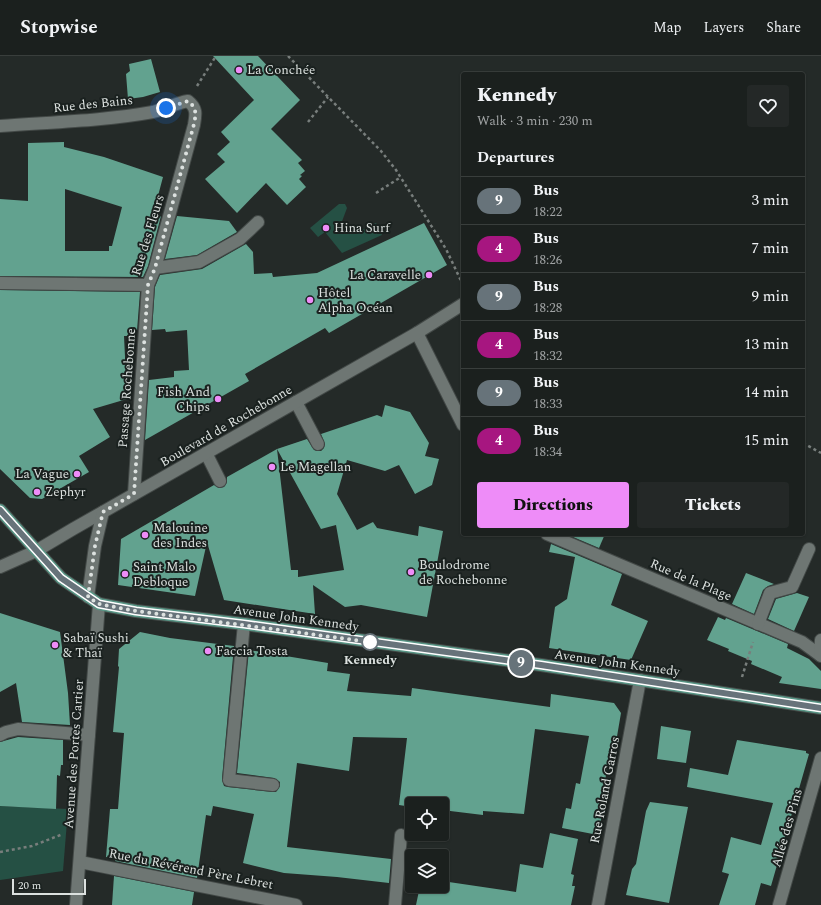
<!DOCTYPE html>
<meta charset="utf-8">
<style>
body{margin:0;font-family:Spectral,serif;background:#242827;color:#f1f3f6;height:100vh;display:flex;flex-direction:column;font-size:15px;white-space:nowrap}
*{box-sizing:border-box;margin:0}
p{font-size:13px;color:#a0a3a4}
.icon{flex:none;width:22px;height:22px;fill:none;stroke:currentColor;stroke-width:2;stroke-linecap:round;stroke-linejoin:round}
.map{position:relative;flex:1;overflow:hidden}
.panel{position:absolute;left:461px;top:16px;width:344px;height:464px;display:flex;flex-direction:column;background:#1b201e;border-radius:4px;box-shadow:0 1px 3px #0004,0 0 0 1px #393e3c}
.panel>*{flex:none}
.badge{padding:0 8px;border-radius:13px;font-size:14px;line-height:26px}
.controls{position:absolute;left:405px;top:741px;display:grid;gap:8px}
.controls a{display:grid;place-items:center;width:44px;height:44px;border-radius:4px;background:#1b201e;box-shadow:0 1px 3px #0004,0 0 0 1px #393e3c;font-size:20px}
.scale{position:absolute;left:12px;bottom:10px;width:74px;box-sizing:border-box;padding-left:4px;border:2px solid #dce1df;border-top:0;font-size:11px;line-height:14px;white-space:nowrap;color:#dce1df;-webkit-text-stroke:3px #1a211f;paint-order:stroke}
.you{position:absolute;width:20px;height:20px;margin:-10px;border:3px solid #fff;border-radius:50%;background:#1a73e8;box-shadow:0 0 0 6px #1a73e833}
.map>.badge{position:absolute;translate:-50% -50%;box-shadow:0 0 0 2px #fff}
h2{padding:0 16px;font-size:15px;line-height:36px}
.round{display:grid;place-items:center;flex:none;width:42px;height:42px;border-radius:4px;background:#242827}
.overview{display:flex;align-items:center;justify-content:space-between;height:68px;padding:0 16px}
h1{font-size:19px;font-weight:800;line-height:30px}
.cta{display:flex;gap:8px;margin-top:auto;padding:8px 16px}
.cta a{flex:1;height:46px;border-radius:4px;background:#ee8cf8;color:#111;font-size:16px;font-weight:800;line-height:46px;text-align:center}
.cta a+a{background:#242827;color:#f1f3f6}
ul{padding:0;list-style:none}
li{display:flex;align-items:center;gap:12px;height:48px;padding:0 16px;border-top:1px solid #393e3c}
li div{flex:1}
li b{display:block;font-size:15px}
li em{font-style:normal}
li .badge{min-width:44px;font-weight:700;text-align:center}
header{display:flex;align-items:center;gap:24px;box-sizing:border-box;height:56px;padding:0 20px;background:#1b201e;border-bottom:1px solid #393e3c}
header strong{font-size:19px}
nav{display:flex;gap:22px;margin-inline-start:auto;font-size:14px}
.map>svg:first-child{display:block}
.green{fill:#255044}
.building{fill:#62a28f;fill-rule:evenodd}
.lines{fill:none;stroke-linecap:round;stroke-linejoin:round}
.minor-casing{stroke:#434947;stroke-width:14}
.major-casing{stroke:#434947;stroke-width:14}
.path{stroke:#787e7c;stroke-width:2.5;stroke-dasharray:3 3;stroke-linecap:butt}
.minor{stroke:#6e7673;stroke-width:12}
.major{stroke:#589585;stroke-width:12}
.line-casing{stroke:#fff;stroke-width:9}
.line{stroke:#67737a;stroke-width:6}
.walk{stroke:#dce1df;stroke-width:4;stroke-dasharray:0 7.2}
.poi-dot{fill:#ee8cf8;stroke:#1a211f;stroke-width:1.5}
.stop-dot{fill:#fff;stroke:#67737a;stroke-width:2}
.labels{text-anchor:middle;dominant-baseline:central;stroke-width:4;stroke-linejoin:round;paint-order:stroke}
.poi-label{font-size:13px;fill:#dce1df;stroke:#1a211f;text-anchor:start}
.street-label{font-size:13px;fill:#dce1df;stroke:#1a211f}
.stop-label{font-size:13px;font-weight:bold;fill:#dce1df;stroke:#1a211f}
</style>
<header>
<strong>Stopwise</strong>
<nav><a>Map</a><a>Layers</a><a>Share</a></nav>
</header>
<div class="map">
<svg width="821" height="849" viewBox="0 0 821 849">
<rect width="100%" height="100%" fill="#242a28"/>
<!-- green -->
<g class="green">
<path d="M339 148H345L347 152 341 168C346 185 365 172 376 167L382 179 342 197 325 176 318 181 310 172Z"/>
<path d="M0 750 68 753 63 815 0 824Z"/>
</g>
<!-- building -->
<g class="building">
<path d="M213 0H258L300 44 271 73 302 104 298 107 305 115 300 119 302 120 299 123 306 131 287 149 266 127 237 157 205 123 225 106 217 98 230 86 221 76 254 44Z"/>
<path d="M151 3 160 36 143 41 128 43 126 18 130 15 129 8Z"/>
<path d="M64 86V91L104 101 163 121 150 170 161 160 148 210 143 221 0 220V143L28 145V87ZM65 133 122 151 112 190H109V195H65Z"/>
<path d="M177 160 229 165 237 176 197 199 165 203Z"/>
<path d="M424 167 447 209 329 277 325 272 245 318 249 325 145 384 149 324 174 321V315L189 314 187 274 166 276 165 273 152 274 155 231 160 219 202 213 246 188 253 196 254 218 272 217 273 221 317 217Z"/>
<path d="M0 234 140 236 137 275 131 276V280H124L127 343 93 353 110 381 79 400 89 416 42 443 30 442 0 413Z"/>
<path d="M385 349 410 356 429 387 425 400 439 403 432 429 415 438 399 409 385 415 347 404 337 438 357 474 373 466 377 472 418 480 419 470 443 475 427 561 361 549 345 551 313 529 315 558 224 544 207 486 195 540 118 529 121 483 214 429 219 432 224 431 227 426V421L277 393 291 514H298V521L344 514 336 469 321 473 277 393 307 383 314 394 317 395H321L324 392 325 388 321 378 377 359 382 361Z"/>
<path d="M566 478H605L599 492Z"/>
<path d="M551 488 622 518 611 549 648 565 631 604 549 592 555 551 567 543 575 501 549 496Z"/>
<path d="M746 517 774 528 768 530 763 534 754 558 732 548Z"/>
<path d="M797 537 809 541 794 575 768 563 776 543Z"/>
<path d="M0 557 60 576 68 637 70 669 22 666 16 627 0 636Z"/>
<path d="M718 561 725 564 726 562 788 588 787 592 809 603 821 615V633L779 627 782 621 751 608 752 605 728 595 729 593 707 584Z"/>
<path d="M140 576 170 582 234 590 222 723 224 730 228 731 273 736H276L280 730V726L274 722 237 717 249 594 328 607 327 615 350 618 347 635 411 640 412 632 550 651 551 638 614 647 621 657 614 698 610 697 599 758H602L598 779 562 772 566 752 571 753 576 727 580 728 589 680 535 673 524 758 483 755V759L442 754V748H412V751L399 749 407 682 353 681 349 715 297 707 287 791 391 803 389 827 337 821 284 817 243 807 254 758 213 750 211 760 206 759 197 822 115 805 116 802 106 801 110 753H118L124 677 113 676 119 611 118 610 119 593Z"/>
<path d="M661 670 691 675 686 707 657 703Z"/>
<path d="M18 681 63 684V709H61L60 720 57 719 56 753 0 750V686Z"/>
<path d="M737 684 806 695V697L809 698 771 830 761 827 755 849H719L729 818 722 816 731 781 761 789 773 747 687 731 690 712 728 719Z"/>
<path d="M650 746 688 751 669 847 626 839 632 813 636 808 646 755Z"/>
<path d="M550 777 578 783 571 818 574 819 572 830H575L571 849H416L420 830H442V825L516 836 520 808 543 812Z"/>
<path d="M406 810 412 811V830L404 829Z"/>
<path d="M114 820 194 836 192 849H112Z"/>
</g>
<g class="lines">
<defs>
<g id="minor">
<path d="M0 70C51 66 103 65 153 56 165 53 176 47 188 45 197 52 196 58 194 69L155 212 148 229 0 227"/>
<path d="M155 212 199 206 240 183 258 166"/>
<path d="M417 277 463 369"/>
<path d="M296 346 318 388"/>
<path d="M206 397 220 425"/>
<path d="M134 438 148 229"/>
<path d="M547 478 802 586 821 600"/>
<path d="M0 511 36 495 73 473 417 277 463 248"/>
<path d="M88 541 95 490 103 456"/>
<path d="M244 568 229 724 273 729"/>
<path d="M758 568 770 537 792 531 809 493"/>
<path d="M820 599 821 584"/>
<path d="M0 679 6 676 18 673 89 679"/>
<path d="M80 806 296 849"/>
<path d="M76 849 99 548"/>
<path d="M395 849 401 779"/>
<path d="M598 849 640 624"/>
<path d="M779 849 821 702"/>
</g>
<path id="major" d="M0 454 61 522 99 548 136 555 244 568 541 609 821 652"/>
</defs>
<!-- minor casing -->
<use href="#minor" class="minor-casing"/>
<!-- major casing -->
<use href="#major" class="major-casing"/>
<!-- path -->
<g class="path">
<path d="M288 0 381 95 396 114 446 193 463 229"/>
<path d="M197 30 216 0"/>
<path d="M308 66 328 41"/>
<path d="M376 137 401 121"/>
<path d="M803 387 821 397"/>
<path d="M742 621 753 586"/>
<path d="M0 796 32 790 63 778"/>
</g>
<!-- minor -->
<use href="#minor" class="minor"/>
<!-- major -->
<use href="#major" class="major"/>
</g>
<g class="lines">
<defs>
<path id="line" d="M0 454 61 522 99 548 136 555 244 568 541 609 821 652"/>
</defs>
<!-- line casing -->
<use href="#line" class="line-casing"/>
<!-- line -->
<use href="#line" class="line"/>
<!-- walk -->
<path class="walk" d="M166 52 188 45C197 52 196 58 194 68L155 212 148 229 134 438 103 456 95 490 88 541 99 548 136 555 370 586"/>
</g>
<!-- markers -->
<g class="poi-dot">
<circle cx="239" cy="14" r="4"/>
<circle cx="326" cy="172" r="4"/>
<circle cx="429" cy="219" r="4"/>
<circle cx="310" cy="244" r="4"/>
<circle cx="218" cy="343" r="4"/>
<circle cx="272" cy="411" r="4"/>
<circle cx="77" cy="418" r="4"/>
<circle cx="37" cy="436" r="4"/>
<circle cx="145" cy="479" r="4"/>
<circle cx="411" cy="516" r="4"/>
<circle cx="125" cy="518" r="4"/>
<circle cx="55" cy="589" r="4"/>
<circle cx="208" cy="595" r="4"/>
</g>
<circle class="stop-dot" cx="370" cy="586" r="8"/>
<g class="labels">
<!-- poi labels -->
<g class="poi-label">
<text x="247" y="14">La Conchée</text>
<text x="334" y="172">Hina Surf</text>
<text x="421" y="219" text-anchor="end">La Caravelle</text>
<text x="318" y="237">Hôtel<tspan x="318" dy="15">Alpha Océan</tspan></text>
<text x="210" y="336" text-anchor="end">Fish And<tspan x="210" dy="15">Chips</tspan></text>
<text x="280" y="411">Le Magellan</text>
<text x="69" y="418" text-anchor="end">La Vague</text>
<text x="45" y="436">Zephyr</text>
<text x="153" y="472">Malouine<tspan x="153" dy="15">des Indes</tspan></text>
<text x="419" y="509">Boulodrome<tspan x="419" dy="15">de Rochebonne</tspan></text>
<text x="133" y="511">Saint Malo<tspan x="133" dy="15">Debloque</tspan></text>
<text x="63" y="582">Sabaï Sushi<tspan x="63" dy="15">&amp; Thaï</tspan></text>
<text x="216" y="595">Faccia Tosta</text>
</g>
<!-- street labels -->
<g class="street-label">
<text transform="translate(93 48) rotate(-6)">Rue des Bains</text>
<text transform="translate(148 179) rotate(-73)">Rue des Fleurs</text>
<text transform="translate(127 332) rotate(-86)">Passage Rochebonne</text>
<text transform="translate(226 370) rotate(-30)">Boulevard de Rochebonne</text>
<text transform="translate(691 524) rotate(23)">Rue de la Plage</text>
<text transform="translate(296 562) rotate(8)">Avenue John Kennedy</text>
<text transform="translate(617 607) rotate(8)">Avenue John Kennedy</text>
<text transform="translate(74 698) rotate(-86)">Avenue des Portes Cartier</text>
<text transform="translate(605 734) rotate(-79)">Rue Roland Garros</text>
<text transform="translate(787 772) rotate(-74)">Allée des Pins</text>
<text transform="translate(191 813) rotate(11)">Rue du Révérend Père Lebret</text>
</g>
<!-- stop labels -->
<g class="stop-label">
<text x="370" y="604">Kennedy</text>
</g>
</g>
</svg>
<div class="controls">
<a><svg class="icon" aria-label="locate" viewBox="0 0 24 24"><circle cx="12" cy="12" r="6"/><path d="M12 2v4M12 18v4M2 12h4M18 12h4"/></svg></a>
<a><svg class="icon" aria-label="layers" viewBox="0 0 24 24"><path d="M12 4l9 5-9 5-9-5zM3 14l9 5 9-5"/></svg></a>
</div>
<div class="scale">20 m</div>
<div class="you" style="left:166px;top:52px"></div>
<b class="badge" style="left:521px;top:607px;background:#67737a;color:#fff">9</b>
<section class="panel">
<div class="overview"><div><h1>Kennedy</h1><p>Walk · 3 min · 230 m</p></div><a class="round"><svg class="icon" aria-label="heart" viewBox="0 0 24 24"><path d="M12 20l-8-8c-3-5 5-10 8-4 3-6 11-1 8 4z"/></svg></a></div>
<h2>Departures</h2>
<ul>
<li><span class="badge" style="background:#67737a;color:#fff">9</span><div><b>Bus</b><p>18:22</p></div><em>3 min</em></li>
<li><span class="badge" style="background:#a71680;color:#fff">4</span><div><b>Bus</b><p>18:26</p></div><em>7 min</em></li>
<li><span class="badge" style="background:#67737a;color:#fff">9</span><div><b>Bus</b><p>18:28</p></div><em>9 min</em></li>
<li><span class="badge" style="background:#a71680;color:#fff">4</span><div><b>Bus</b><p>18:32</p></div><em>13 min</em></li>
<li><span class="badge" style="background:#67737a;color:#fff">9</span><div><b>Bus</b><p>18:33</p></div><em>14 min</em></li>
<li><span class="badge" style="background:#a71680;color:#fff">4</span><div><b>Bus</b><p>18:34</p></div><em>15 min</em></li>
</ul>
<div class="cta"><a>Directions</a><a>Tickets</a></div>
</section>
</div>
